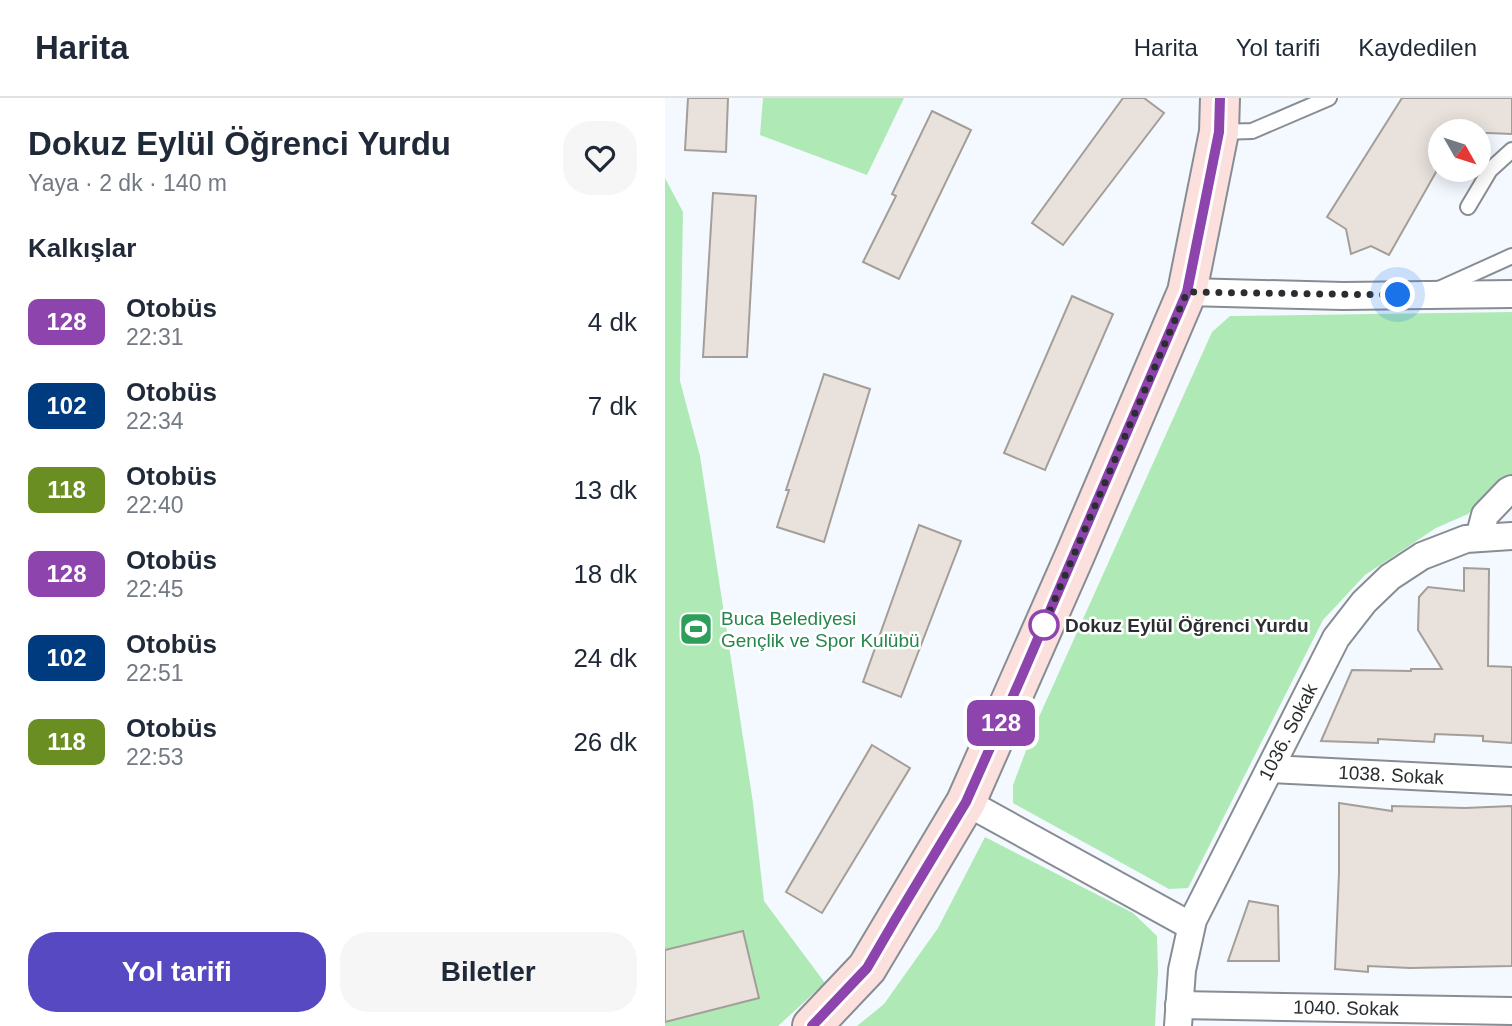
<!DOCTYPE html>
<html lang="tr">
<meta charset="utf-8">
<style>
body{margin:0;font-family:Helvetica,sans-serif;background:#f6f6f7;color:#1f2937;height:100vh;display:flex;flex-direction:column;font-size:26px;white-space:nowrap}
*{box-sizing:border-box;margin:0}
p{font-size:23px;color:#747a83}
.icon{flex:none;width:38px;height:38px;fill:none;stroke:currentColor;stroke-width:2;stroke-linecap:round;stroke-linejoin:round}
.map{position:relative;flex:1;overflow:hidden}
.panel{display:flex;flex-direction:column;background:#fff;width:665px}
.panel>*{flex:none}
.badge{padding:0 14px;border-radius:10px;font-size:24px;line-height:46px}
.needle{width:46px;rotate:129deg}
.tools{position:absolute;left:763px;top:21px;display:grid;gap:14px}
.tools a{display:grid;place-items:center;width:63px;height:63px;border-radius:50%;background:#fff;box-shadow:0 4px 18px #0003;font-size:35px}
.you{position:absolute;width:35px;height:35px;margin:-18px;border:5px solid #fff;border-radius:50%;background:#1a73e8;box-shadow:0 0 0 10px #1a73e833}
.map>.badge{position:absolute;translate:-50% -50%;box-shadow:0 0 0 4px #fff}
h2{padding:0 28px;font-size:26px;line-height:63px}
.round{display:grid;place-items:center;flex:none;width:74px;height:74px;border-radius:28px;background:#f6f6f7}
.headline{display:flex;align-items:center;justify-content:space-between;height:119px;padding:0 28px}
h1{font-size:33px;font-weight:600;line-height:52px}
.primary-button{display:flex;gap:14px;margin-top:auto;padding:14px 28px}
.primary-button a{flex:1;height:80px;border-radius:28px;background:#5749c1;color:#fff;font-size:28px;font-weight:600;line-height:80px;text-align:center}
.primary-button a+a{background:#f6f6f7;color:#1f2937}
ul{padding:0;list-style:none}
li{display:flex;align-items:center;gap:21px;height:84px;padding:0 28px}
li div{flex:1}
li b{display:block;font-size:26px}
li em{font-style:normal}
li .badge{min-width:77px;font-weight:700;text-align:center}
header{display:flex;align-items:center;gap:42px;box-sizing:border-box;height:98px;padding:0 35px;background:#fff;border-bottom:2px solid #e0e1e3}
header strong{font-size:33px}
nav{display:flex;gap:38px;margin-inline-start:auto;font-size:24px}
main{display:flex;flex:1;min-height:0}
.map>svg:first-child{display:block}
.green{fill:#afeab6}
.building{fill:#e9e2dc;stroke:#a49e98;stroke-width:2}
.lines{fill:none;stroke-linecap:round;stroke-linejoin:round}
.service-casing{stroke:#878d93;stroke-width:18}
.minor-casing{stroke:#878d93;stroke-width:30}
.secondary-casing{stroke:#878d93;stroke-width:42}
.service{stroke:#fff;stroke-width:14}
.minor{stroke:#fff;stroke-width:26}
.secondary{stroke:#fce0de;stroke-width:38}
.line-casing{stroke:#fff;stroke-width:16}
.line{stroke:#8e44ad;stroke-width:10}
.walk{stroke:#2b2e30;stroke-width:7;stroke-dasharray:0 12.6}
.stop-dot{fill:#fff;stroke:#8e44ad;stroke-width:3.5}
.labels{text-anchor:middle;dominant-baseline:central;stroke-width:5;stroke-linejoin:round;paint-order:stroke}
.leisure-label{font-size:19px;fill:#27864d;stroke:#fff;text-anchor:start}
.stop-label{font-size:19px;font-weight:bold;fill:#2b2e30;stroke:#fff;text-anchor:start}
.street-label{font-size:19px;fill:#2b2e30;stroke:#fff}
</style>
<header>
<strong>Harita</strong>
<nav><a>Harita</a><a>Yol tarifi</a><a>Kaydedilen</a></nav>
</header>
<main>
<section class="panel">
<div class="headline"><div><h1>Dokuz Eylül Öğrenci Yurdu</h1><p>Yaya · 2 dk · 140 m</p></div><a class="round"><svg class="icon" aria-label="heart" viewBox="0 0 24 24"><path d="M12 20l-8-8c-3-5 5-10 8-4 3-6 11-1 8 4z"/></svg></a></div>
<h2>Kalkışlar</h2>
<ul>
<li><span class="badge" style="background:#8e44ad;color:#fff">128</span><div><b>Otobüs</b><p>22:31</p></div><em>4 dk</em></li>
<li><span class="badge" style="background:#003b80;color:#fff">102</span><div><b>Otobüs</b><p>22:34</p></div><em>7 dk</em></li>
<li><span class="badge" style="background:#6b8e23;color:#fff">118</span><div><b>Otobüs</b><p>22:40</p></div><em>13 dk</em></li>
<li><span class="badge" style="background:#8e44ad;color:#fff">128</span><div><b>Otobüs</b><p>22:45</p></div><em>18 dk</em></li>
<li><span class="badge" style="background:#003b80;color:#fff">102</span><div><b>Otobüs</b><p>22:51</p></div><em>24 dk</em></li>
<li><span class="badge" style="background:#6b8e23;color:#fff">118</span><div><b>Otobüs</b><p>22:53</p></div><em>26 dk</em></li>
</ul>
<div class="primary-button"><a>Yol tarifi</a><a>Biletler</a></div>
</section>
<div class="map">
<svg width="847" height="928" viewBox="0 0 847 928">
<rect width="100%" height="100%" fill="#f4f9ff"/>
<!-- green -->
<g class="green">
<path d="M98 0H239L202 77 95 37Z"/>
<path d="M0 80 18 114 15 283 35 358 88 705 99 803 160 885 113 928H0Z"/>
<path d="M847 214V379L837 381 803 416 771 430 700 477 658 522 523 790 504 791 348 705V687L373 621 547 234 565 218Z"/>
<path d="M320 739 468 815 492 838 493 873 490 928H192L219 906 273 830Z"/>
</g>
<!-- building -->
<g class="building">
<path d="M23 0H63L61 54 20 52Z"/>
<path d="M458 0H479L499 15 398 147 367 125Z"/>
<path d="M737 0H847V36L775 33V67L724 157 706 148 686 156 681 131 662 119Z"/>
<path d="M267 13 306 32 234 181 198 164 231 98 227 96Z"/>
<path d="M48 95 91 98 82 259H38Z"/>
<path d="M407 198 448 216 380 372 339 355Z"/>
<path d="M159 276 205 291 159 444 112 429 124 392H121Z"/>
<path d="M254 427 296 443 236 599 198 584Z"/>
<path d="M799 470 824 471 823 568 847 569V645L818 643V638L770 636 769 644 713 641V645L656 643 687 572 746 573V571H777L753 532 754 499 763 489 799 493Z"/>
<path d="M207 647 245 670 157 815 121 794Z"/>
<path d="M674 705 727 713V708L800 710 847 708V868L745 870 703 868V874L670 871 674 775Z"/>
<path d="M584 803 613 808 614 863H563Z"/>
<path d="M78 833 94 900 0 924V852Z"/>
</g>
<g class="lines">
<defs>
<g id="service">
<path d="M555 34 587 33 664 0"/>
<path d="M803 109 825 72 847 52"/>
<path d="M774 191 847 158"/>
</g>
<g id="minor">
<path d="M522 194 678 198 847 196"/>
<path d="M814 440 820 417 843 393 847 391"/>
<path d="M605 671 847 683"/>
<path d="M301 704 526 828"/>
<path d="M514 907 847 913"/>
<path d="M513 928 517 872 528 822 671 540 699 504 725 479 757 458 801 441 847 438"/>
</g>
<path id="secondary" d="M147 928 202 870 301 704 410 457 522 194 554 34 555 0"/>
</defs>
<!-- service casing -->
<use href="#service" class="service-casing"/>
<!-- minor casing -->
<use href="#minor" class="minor-casing"/>
<!-- secondary casing -->
<use href="#secondary" class="secondary-casing"/>
<!-- service -->
<use href="#service" class="service"/>
<!-- minor -->
<use href="#minor" class="minor"/>
<!-- secondary -->
<use href="#secondary" class="secondary"/>
</g>
<g class="lines">
<defs>
<path id="line" d="M147 928 202 870 230 822 301 704 356 580 522 194 554 34 555 0"/>
</defs>
<!-- line casing -->
<use href="#line" class="line-casing"/>
<!-- line -->
<use href="#line" class="line"/>
<!-- walk -->
<path class="walk" d="M379 527 377 531 522 194 733 197"/>
</g>
<!-- icons -->
<defs>
<symbol id="stadium-square" viewBox="-11 -11 22 22"><rect x="-9" y="-9" width="18" height="18" rx="4" fill="#2e9e5b" stroke="#fff"/><path d="M0-5a6.5 5 0 1 0 0 10a6.5 5 0 1 0 0-10ZM-3.5-1.8h7v3.6h-7Z" fill="#fff"/></symbol>
</defs>
<g fill-rule="evenodd">
<use href="#stadium-square" x="12" y="512" width="38" height="38"/>
</g>
<!-- markers -->
<circle class="stop-dot" cx="379" cy="527" r="14"/>
<g class="labels">
<!-- leisure labels -->
<g class="leisure-label">
<text x="56" y="520">Buca Belediyesi<tspan x="56" dy="22">Gençlik ve Spor Kulübü</tspan></text>
</g>
<!-- stop labels -->
<g class="stop-label">
<text x="400" y="527">Dokuz Eylül Öğrenci Yurdu</text>
</g>
<!-- street labels -->
<g class="street-label">
<text transform="translate(623 634) rotate(-63)">1036. Sokak</text>
<text transform="translate(726 677) rotate(3)">1038. Sokak</text>
<text transform="translate(681 910) rotate(1)">1040. Sokak</text>
</g>
</g>
</svg>
<div class="tools">
<a><svg class="needle" viewBox="-14 -14 28 28"><path d="M0-13l5 13h-10z" fill="#e53935"/><path d="M0 13l5-13h-10z" fill="#747a83"/></svg></a>
</div>
<div class="you" style="left:733px;top:197px"></div>
<b class="badge" style="left:336px;top:625px;background:#8e44ad;color:#fff">128</b>
</div>
</main>
